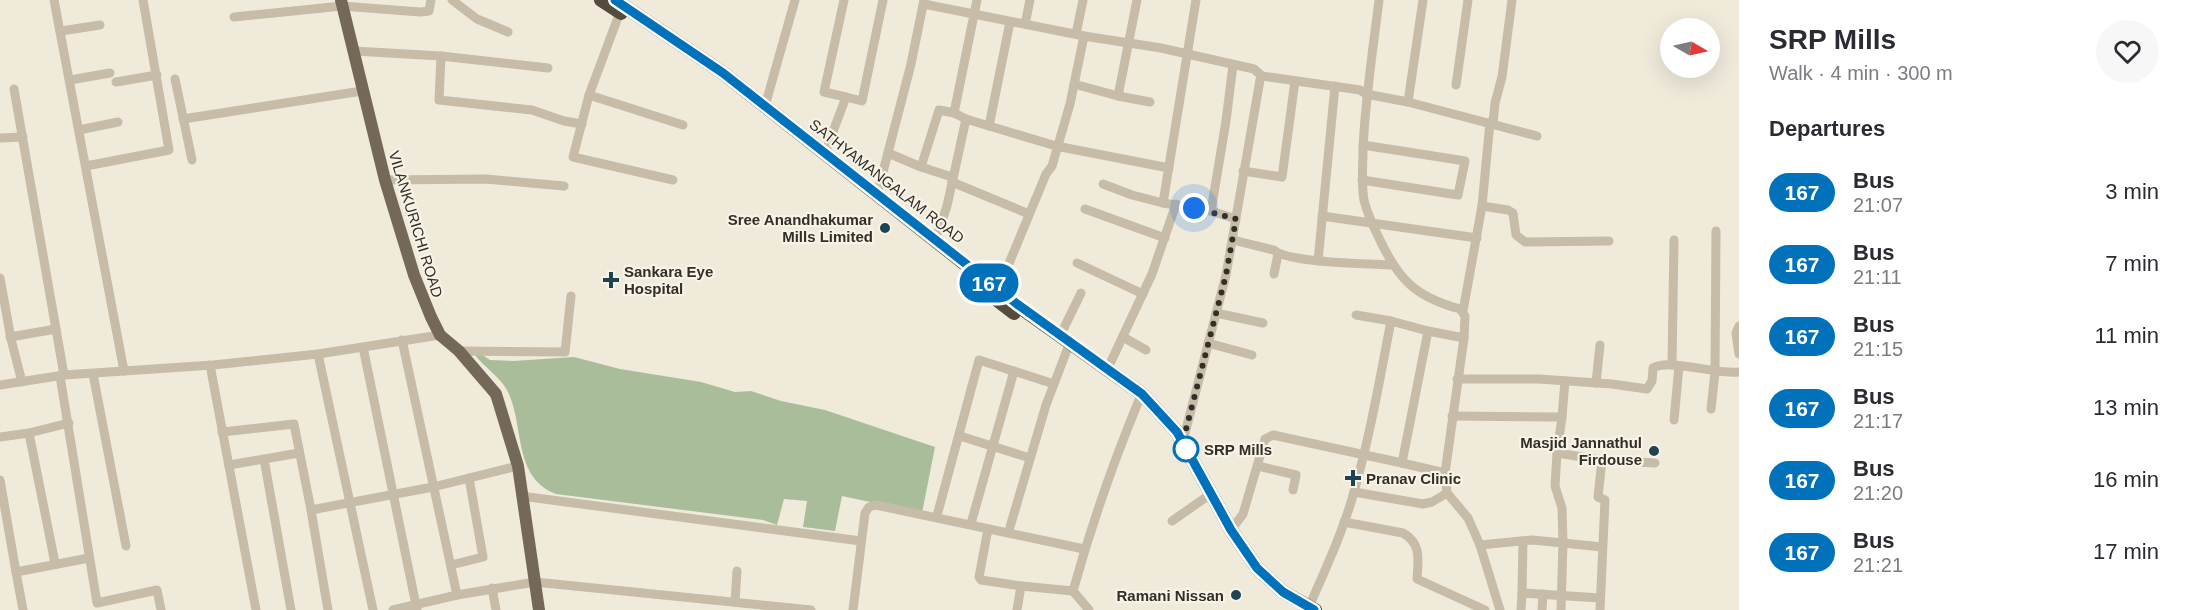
<!DOCTYPE html>
<meta charset="utf-8">
<style>
body{margin:0;font-family:Arial,sans-serif;background:#f7f7f7;color:#2b2b33;height:100vh;display:flex;flex-direction:column;font-size:22px;white-space:nowrap}
*{box-sizing:border-box;margin:0}
p{font-size:20px;color:#7c7c81}
.icon{flex:none;width:33px;height:33px;fill:none;stroke:currentColor;stroke-width:2;stroke-linecap:round;stroke-linejoin:round}
.map{position:relative;flex:1;overflow:hidden}
.side{display:flex;flex-direction:column;background:#fff;width:450px}
.side>*{flex:none}
.badge{padding:0 12px;border-radius:20px;font-size:21px;line-height:39px}
.needle{width:39px;rotate:99deg}
.controls{position:absolute;left:1660px;top:18px;display:grid;gap:12px}
.controls a{display:grid;place-items:center;width:60px;height:60px;border-radius:50%;background:#fff;box-shadow:0 6px 24px #0002;font-size:30px}
.you{position:absolute;width:30px;height:30px;margin:-15px;border:4px solid #fff;border-radius:50%;background:#1a73e8;box-shadow:0 0 0 9px #1a73e833}
.map>.badge{position:absolute;translate:-50% -50%;box-shadow:0 0 0 3px #fff}
h2{padding:0 30px;font-size:22px;line-height:54px}
.round{display:grid;place-items:center;flex:none;width:63px;height:63px;border-radius:32px;background:#f7f7f7}
.headline{display:flex;align-items:center;justify-content:space-between;height:102px;padding:0 30px}
h1{font-size:28px;font-weight:700;line-height:45px}
ul{padding:0;list-style:none}
li{display:flex;align-items:center;gap:18px;height:72px;padding:0 30px}
li div{flex:1}
li b{display:block;font-size:22px}
li em{font-style:normal}
li .badge{min-width:66px;font-weight:700;text-align:center}
main{display:flex;flex:1;min-height:0}
.map>svg:first-child{display:block}
.green{fill:#aabd9b}
.lines{fill:none;stroke-linecap:round;stroke-linejoin:round}
.minor{stroke:#c6bca7;stroke-width:9}
.major{stroke:#746859;stroke-width:12}
.highway{stroke:#544a3e;stroke-width:14}
.line-casing{stroke:#fff;stroke-width:14}
.line{stroke:#0072bc;stroke-width:9}
.walk{stroke:#332e27;stroke-width:6;stroke-dasharray:0 10.8}
.poi-dot{fill:#204352;stroke:#f7f3e6;stroke-width:2}
.stop-dot{fill:#fff;stroke:#0072bc;stroke-width:3}
.labels{text-anchor:middle;dominant-baseline:central;stroke-width:4.5;stroke-linejoin:round;paint-order:stroke}
.street-label{font-size:15px;fill:#332e27;stroke:#f7f3e6}
.poi-label{font-size:15px;font-weight:bold;fill:#332e27;stroke:#f7f3e6;text-anchor:end}
.stop-label{font-size:15px;font-weight:bold;fill:#332e27;stroke:#f7f3e6;text-anchor:start}
</style>
<main>
<div class="map">
<svg width="1739" height="610" viewBox="0 0 1739 610">
<rect width="100%" height="100%" fill="#efeada"/>
<!-- green -->
<path class="green" d="M481 354 490 360 513 361 574 357 620 369 701 382 735 392 751 391 781 401 825 410 935 447 922 513 842 496 835 531 803 527 807 501 784 499 777 525 763 520 556 494C512 477 525 424 507 390 499 376 485 368 475 355Z"/>
<g class="lines">
<!-- minor -->
<g class="minor">
<path d="M54 0 124 371"/>
<path d="M452 0 477 19 508 32"/>
<path d="M1196 0 1163 203 1211 211 1236 219"/>
<path d="M1379 0C1373 50 1365 99 1363 150 1363 166 1361 183 1364 200 1367 213 1373 226 1379 238 1398 279 1415 297 1460 309L1465 316 1464 338 1445 473 1447 493 1468 518 1480 545 1500 610"/>
<path d="M924 4 1084 36 1161 48 1254 69 1262 76"/>
<path d="M620 12 589 95 573 157 673 180"/>
<path d="M234 17 342 6 420 12 429 11 431 0"/>
<path d="M1010 22 989 126 1056 146 1169 168"/>
<path d="M1025 24 1030 0"/>
<path d="M61 31 100 25"/>
<path d="M1076 34 1083 0"/>
<path d="M354 51 441 56 548 68"/>
<path d="M441 56 439 100 532 110 564 121 582 124"/>
<path d="M175 79 192 160"/>
<path d="M70 80 110 73"/>
<path d="M116 82 157 75"/>
<path d="M1074 84 1118 96 1150 102"/>
<path d="M1456 85 1468 0"/>
<path d="M14 89 64 375"/>
<path d="M589 95 683 125"/>
<path d="M1118 96 1137 0"/>
<path d="M846 97 862 101 883 0"/>
<path d="M1408 102 1423 0"/>
<path d="M765 106 795 0"/>
<path d="M183 119 362 91"/>
<path d="M966 119 989 126"/>
<path d="M1490 122 1482 206 1508 210 1513 213 1516 235 1525 242 1609 241"/>
<path d="M1493 123 1495 103 1502 77 1512 0"/>
<path d="M79 130 118 122"/>
<path d="M0 138 23 137"/>
<path d="M825 153 846 97 824 92 844 0"/>
<path d="M888 153 921 167 952 177"/>
<path d="M86 166 169 150 143 0"/>
<path d="M921 167 939 110 954 113"/>
<path d="M1243 171 1282 177 1295 81"/>
<path d="M385 180 486 179 564 186"/>
<path d="M1362 180 1458 195 1465 161 1363 145"/>
<path d="M952 182 1029 214"/>
<path d="M1103 184 1132 195 1163 203"/>
<path d="M877 195 911 64 924 0"/>
<path d="M1085 209 1165 238"/>
<path d="M1211 211 1226 121 1233 65"/>
<path d="M1322 216 1477 238"/>
<path d="M1233 240 1274 250C1287 263 1371 264 1392 265"/>
<path d="M935 241 947 206 966 119 954 113 977 0"/>
<path d="M1318 261 1335 86"/>
<path d="M1077 263 1143 294"/>
<path d="M1274 274 1278 254"/>
<path d="M0 278 11 339 22 382"/>
<path d="M998 290 1046 174 1052 166 1070 104 1084 36"/>
<path d="M1463 311 1482 206"/>
<path d="M1216 313 1263 323"/>
<path d="M1356 315 1391 321"/>
<path d="M1739 326 1736 333 1739 354"/>
<path d="M1428 331 1464 338"/>
<path d="M1060 336 1081 293"/>
<path d="M10 337 56 329"/>
<path d="M1123 337 1146 350"/>
<path d="M402 340 457 595"/>
<path d="M1208 343 1252 355"/>
<path d="M363 347 417 610"/>
<path d="M459 351 565 352 571 296"/>
<path d="M318 354 373 610"/>
<path d="M210 365 256 610"/>
<path d="M1672 365 1674 240"/>
<path d="M1108 368 1152 274 1176 204"/>
<path d="M93 374 126 546"/>
<path d="M60 376 97 603 157 590 161 610"/>
<path d="M1457 379H1539L1612 384 1647 389 1652 381 1653 368C1670 358 1716 375 1739 372"/>
<path d="M1596 383 1600 345"/>
<path d="M0 385 64 375 213 365 318 354 440 335"/>
<path d="M1711 409 1715 372 1716 231"/>
<path d="M1452 416 1562 417 1557 453"/>
<path d="M1562 417 1565 381"/>
<path d="M1674 420 1679 366"/>
<path d="M222 432 294 424 311 510 328 610"/>
<path d="M29 433 55 563"/>
<path d="M960 436 1030 458"/>
<path d="M0 437 29 433 69 423"/>
<path d="M1183 441 1226 275 1260 80 1262 76 1360 90 1366 94 1408 102 1537 136"/>
<path d="M264 459 291 610"/>
<path d="M1602 460 1655 463"/>
<path d="M229 465 299 453"/>
<path d="M1258 466 1296 475 1293 490"/>
<path d="M0 480 16 572 89 558"/>
<path d="M1354 492 1423 504 1432 502 1447 493"/>
<path d="M521 496 861 541"/>
<path d="M311 510 433 487 518 466"/>
<path d="M938 512 979 360 1054 384"/>
<path d="M972 520 1014 371"/>
<path d="M1172 521 1205 498"/>
<path d="M1344 522 1403 533C1422 544 1418 560 1417 579L1485 610"/>
<path d="M1010 527 1046 405 1067 350"/>
<path d="M988 529 979 577 981 580 1021 586"/>
<path d="M1231 530 1243 514 1265 439 1273 435 1402 463"/>
<path d="M1523 541 1522 593 1600 598"/>
<path d="M1480 545 1532 540 1563 543 1562 508 1555 486 1557 453 1602 460 1598 497 1605 500 1600 610"/>
<path d="M451 565 483 557 469 478"/>
<path d="M16 572 23 610"/>
<path d="M492 588 496 610"/>
<path d="M735 602 737 571"/>
<path d="M1309 607C1325 570 1343 532 1354 492 1370 436 1380 378 1391 321L1428 331 1402 463 1445 473"/>
<path d="M393 610 457 595 535 582 811 610"/>
<path d="M853 610 865 513 869 507 876 505 1084 549"/>
<path d="M1017 610 1021 586 1073 591"/>
<path d="M1089 610 1073 591C1091 526 1113 463 1139 400"/>
<path d="M1521 610 1522 593"/>
<path d="M1542 610 1543 594"/>
<path d="M1561 610 1563 543 1602 547"/>
</g>
<!-- major -->
<path class="major" d="M341 0 385 180 414 275 431 317 440 335 459 351 496 394 518 466 539 610"/>
<!-- highway -->
<g class="highway">
<path d="M601 0 621 13"/>
<path d="M615 0 723 73 1017 305 1142 394 1177 432 1231 530 1257 568 1283 592 1315 610"/>
<path d="M967 277 1014 313"/>
</g>
</g>
<g class="lines">
<defs>
<path id="line" d="M615 0 723 73 1017 304 1142 394 1177 432 1231 530 1257 568 1283 592 1314 610"/>
</defs>
<!-- line casing -->
<use href="#line" class="line-casing"/>
<!-- line -->
<use href="#line" class="line"/>
<!-- walk -->
<path class="walk" d="M1186 449 1183 441 1226 275 1236 219 1194 208"/>
</g>
<!-- markers -->
<g class="poi-dot">
<circle cx="885" cy="228" r="6"/>
<path d="M608 271h6v6h6v6h-6v6h-6v-6h-6v-6h6z"/>
<circle cx="1654" cy="451" r="6"/>
<path d="M1350 469h6v6h6v6h-6v6h-6v-6h-6v-6h6z"/>
<circle cx="1236" cy="595" r="6"/>
</g>
<circle class="stop-dot" cx="1186" cy="449" r="12"/>
<g class="labels">
<!-- street labels -->
<g class="street-label">
<text transform="translate(887 181) rotate(38)">SATHYAMANGALAM ROAD</text>
<text transform="translate(416 224) rotate(73)">VILANKURICHI ROAD</text>
</g>
<!-- poi labels -->
<g class="poi-label">
<text x="873" y="219">Sree Anandhakumar<tspan x="873" dy="17">Mills Limited</tspan></text>
<text x="624" y="271" text-anchor="start">Sankara Eye<tspan x="624" dy="17">Hospital</tspan></text>
<text x="1642" y="442">Masjid Jannathul<tspan x="1642" dy="17">Firdouse</tspan></text>
<text x="1366" y="478" text-anchor="start">Pranav Clinic</text>
<text x="1224" y="595">Ramani Nissan</text>
</g>
<!-- stop labels -->
<g class="stop-label">
<text x="1204" y="449">SRP Mills</text>
</g>
</g>
</svg>
<div class="controls">
<a><svg class="needle" viewBox="-14 -14 28 28"><path d="M0-13l5 13h-10z" fill="#e53935"/><path d="M0 13l5-13h-10z" fill="#7c7c81"/></svg></a>
</div>
<div class="you" style="left:1194px;top:208px"></div>
<b class="badge" style="left:989px;top:283px;background:#0072bc;color:#fff">167</b>
</div>
<section class="side">
<div class="headline"><div><h1>SRP Mills</h1><p>Walk · 4 min · 300 m</p></div><a class="round"><svg class="icon" aria-label="heart" viewBox="0 0 24 24"><path d="M12 20l-8-8c-3-5 5-10 8-4 3-6 11-1 8 4z"/></svg></a></div>
<h2>Departures</h2>
<ul>
<li><span class="badge" style="background:#0072bc;color:#fff">167</span><div><b>Bus</b><p>21:07</p></div><em>3 min</em></li>
<li><span class="badge" style="background:#0072bc;color:#fff">167</span><div><b>Bus</b><p>21:11</p></div><em>7 min</em></li>
<li><span class="badge" style="background:#0072bc;color:#fff">167</span><div><b>Bus</b><p>21:15</p></div><em>11 min</em></li>
<li><span class="badge" style="background:#0072bc;color:#fff">167</span><div><b>Bus</b><p>21:17</p></div><em>13 min</em></li>
<li><span class="badge" style="background:#0072bc;color:#fff">167</span><div><b>Bus</b><p>21:20</p></div><em>16 min</em></li>
<li><span class="badge" style="background:#0072bc;color:#fff">167</span><div><b>Bus</b><p>21:21</p></div><em>17 min</em></li>
</ul>
</section>
</main>
